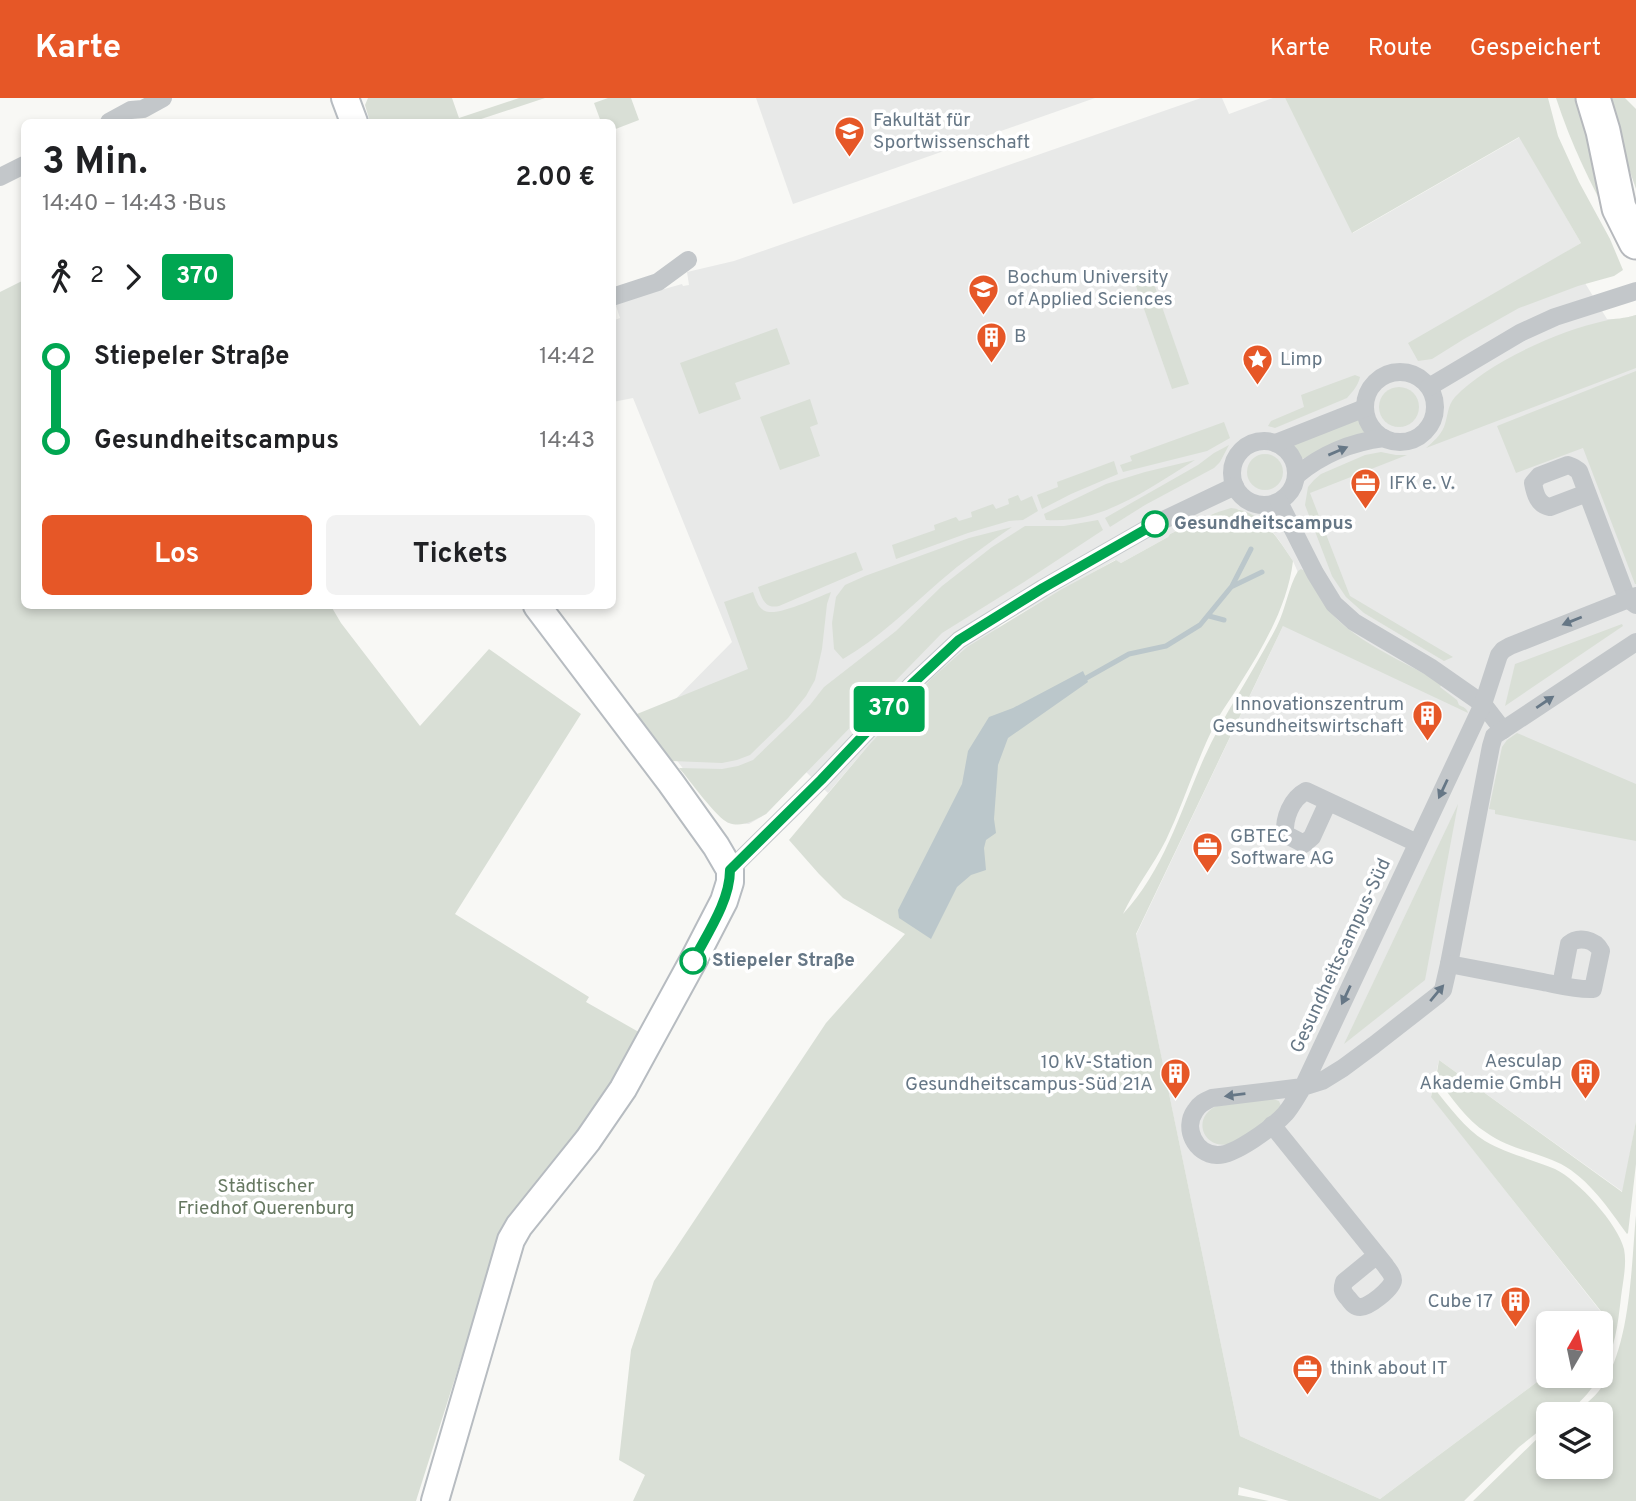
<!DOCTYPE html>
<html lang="de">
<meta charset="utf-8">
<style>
body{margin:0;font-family:Overpass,sans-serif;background:#f2f2f2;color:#202124;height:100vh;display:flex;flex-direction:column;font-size:26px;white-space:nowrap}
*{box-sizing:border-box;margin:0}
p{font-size:23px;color:#757577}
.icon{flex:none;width:38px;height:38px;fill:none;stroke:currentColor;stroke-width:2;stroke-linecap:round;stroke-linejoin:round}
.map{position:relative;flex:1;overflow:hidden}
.panel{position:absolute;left:21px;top:21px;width:595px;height:490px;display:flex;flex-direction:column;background:#fff;border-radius:10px;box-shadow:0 4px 10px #0003}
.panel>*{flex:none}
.badge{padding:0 14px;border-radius:5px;font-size:24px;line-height:46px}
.needle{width:46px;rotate:9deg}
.fabs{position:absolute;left:1536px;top:1213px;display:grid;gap:14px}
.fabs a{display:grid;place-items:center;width:77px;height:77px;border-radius:10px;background:#fff;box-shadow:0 4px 10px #0003;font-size:35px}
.map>.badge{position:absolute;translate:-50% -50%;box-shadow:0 0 0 4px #fff}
.legs{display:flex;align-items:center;gap:10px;height:77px;padding:0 21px;font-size:23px}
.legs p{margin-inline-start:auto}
.headline{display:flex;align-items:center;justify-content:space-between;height:119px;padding:0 21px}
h1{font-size:38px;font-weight:700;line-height:52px}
.button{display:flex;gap:14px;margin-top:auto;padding:14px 21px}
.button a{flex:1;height:80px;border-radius:10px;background:#e65727;color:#fff;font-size:28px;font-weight:700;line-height:80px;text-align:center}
.button a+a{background:#f2f2f2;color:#202124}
ul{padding:0 21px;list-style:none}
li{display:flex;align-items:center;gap:24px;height:84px;font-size:26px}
li i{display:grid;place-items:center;width:10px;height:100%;margin:0 9px;background:currentColor}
li i::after{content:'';width:18px;height:18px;margin:-9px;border:5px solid;border-radius:50%;background:#fff}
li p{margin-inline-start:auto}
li:first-child i{background:linear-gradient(#0000 50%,currentColor 0)}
li:last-child i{background:linear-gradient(currentColor 50%,#0000 0)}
header{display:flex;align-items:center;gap:42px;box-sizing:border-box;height:98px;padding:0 35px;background:#e65727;color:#fff}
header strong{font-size:33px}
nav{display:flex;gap:38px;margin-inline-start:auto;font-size:24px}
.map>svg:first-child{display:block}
.built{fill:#e8e9e8}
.green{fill:#d9dfd6}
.water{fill:#bbc7cb}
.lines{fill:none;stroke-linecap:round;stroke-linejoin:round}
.stream{stroke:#bbc7cb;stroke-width:5}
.secondary-casing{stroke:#b7bcc1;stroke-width:30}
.highway-casing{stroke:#b6b9bd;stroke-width:37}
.street{stroke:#c3c7ca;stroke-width:18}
.secondary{stroke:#fff;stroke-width:26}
.highway{stroke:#fff;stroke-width:33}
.oneway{fill:#667786}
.line-1-casing{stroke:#fff;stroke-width:16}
.line-1{stroke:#00a651;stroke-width:10}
.stop-1-dot{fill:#fff;stroke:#00a651;stroke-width:3.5}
.labels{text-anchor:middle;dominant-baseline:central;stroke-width:7;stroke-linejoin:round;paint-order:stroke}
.poi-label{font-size:19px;fill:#667786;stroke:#fff;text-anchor:start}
.stop-label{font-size:19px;font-weight:bold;fill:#667786;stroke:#fff;text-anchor:start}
.street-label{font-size:19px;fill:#667786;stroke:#fff}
.park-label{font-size:19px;fill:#667861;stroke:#fff}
</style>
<header>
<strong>Karte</strong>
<nav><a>Karte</a><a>Route</a><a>Gespeichert</a></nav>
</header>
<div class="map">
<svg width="1636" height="1403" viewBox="0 0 1636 1403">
<rect width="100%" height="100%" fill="#f8f8f5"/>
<!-- built -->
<g class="built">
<path d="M756 0H1095L793 106Z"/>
<path d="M1201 0H1222L1229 16 1273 0H1285L1353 135 1520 39 1581 145 1566 154 1607 221H1621L1636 217V1023L1623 1094 1439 962 1431 998 1612 1228 1601 1236V1225H1549V1275L1380 1401 1240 1338 1136 837 1303 486 1293 463 1279 442 1263 422 1238 411 1215 415 1170 436 1168 439 1121 465 1115 462 1002 526 868 648 828 695 806 674 766 716 749 726 728 725 716 714 650 627 732 544 633 300 613 304 612 223 620 220 615 205 682 186 683 188 689 187 687 174 734 163Z"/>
</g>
<!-- green -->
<g class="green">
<path d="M368 0H452L459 20 519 0H545L472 24H370L365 7Z"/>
<path d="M608 0H631L639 22 613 32 612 24H601L594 5Z"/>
<path d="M1285 0H1548L1558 38 1579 84 1610 141 1623 172 1614 178 1578 188 1519 210 1464 241 1432 261 1418 263 1408 245 1581 145 1519 39 1352 135Z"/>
<path d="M1556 0H1577L1614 129C1591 87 1571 46 1556 0Z"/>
<path d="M1605 0H1625L1636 11V91Z"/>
<path d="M24 182V508H331L341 525 420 628 489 551 581 616 455 816 589 899 586 904 644 937 490 1170 416 1403H0V194Z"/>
<path d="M1153 183 1189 286 1172 291 1136 188Z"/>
<path d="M1636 217V270L1426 350C1433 344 1440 338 1444 329 1448 319 1447 308 1455 299 1487 265 1558 233 1604 223 1615 220 1624 221 1636 217Z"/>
<path d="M777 230 790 266 735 285 741 301 699 316 680 265Z"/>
<path d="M1636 273V486H1635L1583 350 1516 375 1497 328Z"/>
<path d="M1355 277 1360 279C1358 288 1353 293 1347 300L1275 330 1268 328 1271 323 1304 309 1301 297Z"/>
<circle cx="1399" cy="309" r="20"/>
<path d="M810 301 818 326 810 329 820 358 780 372 760 319Z"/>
<path d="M1358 318 1362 329 1366 335 1302 361 1292 345Z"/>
<path d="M1224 324 1230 340 1207 353 1123 374 1120 367 1132 363 1130 358Z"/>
<path d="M1229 347 1220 364 1214 370 1145 407 1110 429 1105 420 1198 367 1214 355Z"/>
<path d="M1381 354 1396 357H1407L1310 395 1350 498 1453 559 1444 563 1364 515 1346 499 1332 478 1305 407 1308 389 1314 382 1321 376 1365 357Z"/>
<circle cx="1265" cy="374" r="18"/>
<path d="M1195 362C1149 390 1103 426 1046 422L1044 416 1106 386 1145 374Z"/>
<path d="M1114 363 1118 376 1071 396 1042 411 1037 397 1058 389 1057 384Z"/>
<path d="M1018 397 1021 403 1032 398 1038 413 1023 422 1009 423 968 435 896 461 892 447 935 432 934 427 956 419 959 423 972 419 971 414 993 406 996 411 1009 406 1008 401Z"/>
<path d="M1231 410C1263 414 1276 438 1293 463 1288 506 1264 548 1241 584 1234 596 1225 608 1218 620 1197 660 1185 702 1166 742 1153 768 1135 790 1123 816 1164 772 1180 714 1204 660 1225 614 1254 573 1277 528 1286 510 1288 490 1298 473L1301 471 1305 473C1315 490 1324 510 1339 523 1368 550 1408 565 1442 586L1440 589 1457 602 1459 607C1463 609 1467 610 1468 615L1283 528 1136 836 1240 1338 1380 1401 1549 1275V1278H1600C1593 1290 1576 1312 1561 1316 1557 1317 1553 1316 1549 1316V1325L1519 1349 1464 1403H1289L1239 1389 1238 1397 1269 1403H633L645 1377 619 1362 631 1252 654 1183 826 925 905 836 843 800 819 776 789 742 868 648 932 580 967 549 1062 491 1116 462 1121 465 1168 439 1170 436 1215 415Z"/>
<path d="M1098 422 1103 432 1024 484 942 535 766 716C755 722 742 730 729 725 717 721 689 681 679 670L722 671 738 668 753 662 810 607 824 589 896 533 942 488 992 449 1025 428H1064Z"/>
<path d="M1012 429C987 446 962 464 939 484 908 511 879 540 843 561L834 551 832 525 836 499 845 487 865 478 969 440Z"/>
<path d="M856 454 863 472 779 508C765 511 762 501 758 489Z"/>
<path d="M753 494C756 502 758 510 765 513 777 519 818 499 831 494L827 506 822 551 815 582 806 598 788 620 750 657 737 662 722 665 672 663 637 616 748 571 724 504Z"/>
<path d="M1622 526 1623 528 1505 608 1515 566Z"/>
<path d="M1517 635 1636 686V743L1495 716V712L1489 711 1502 649 1507 642Z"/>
<path d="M1458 706 1425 882 1344 946Z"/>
<path d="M1439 962 1622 1094 1636 1023V1066L1628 1135 1627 1136C1609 1111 1589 1081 1561 1066 1537 1054 1509 1051 1487 1035 1466 1022 1451 998 1436 980Z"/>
<path d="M1433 989C1449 1008 1464 1030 1485 1043 1507 1056 1532 1061 1555 1071 1578 1082 1618 1126 1624 1151 1627 1166 1623 1183 1621 1199 1618 1226 1615 1252 1601 1276V1236L1612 1227 1431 999Z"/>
<path d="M1273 1001 1279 1003 1281 1008 1277 1013C1265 1023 1252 1037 1238 1043 1204 1059 1188 1018 1219 1007 1223 1005 1230 1006 1235 1005 1248 1003 1260 1002 1273 1001Z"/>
<path d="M1636 1117V1403H1473L1542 1336 1549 1332V1368H1601V1316H1574C1583 1308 1594 1300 1601 1290 1631 1246 1631 1169 1636 1117Z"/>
</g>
<!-- water -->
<path class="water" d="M1083 573 1088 584 1008 640 998 667 994 721 996 735 986 742 984 750 986 772 971 777 957 789 931 841 899 820 898 812 962 686 968 653 989 619 1013 610Z"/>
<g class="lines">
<!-- stream -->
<g class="stream">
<path d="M1233 488 1262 474"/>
<path d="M1209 518 1224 522"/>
<path d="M1081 583 1129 556 1166 548 1200 527 1232 488 1251 451"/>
</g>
<defs>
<g id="secondary">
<path d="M345 0 354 24"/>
<path d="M435 1403 511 1142 519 1128 588 1042 623 991 693 863 724 803 730 784V772L716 748 671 685 537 508"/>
</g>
<path id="highway" d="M1593 0 1603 33 1619 110 1636 144"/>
</defs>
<!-- secondary casing -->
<use href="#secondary" class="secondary-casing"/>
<!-- highway casing -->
<use href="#highway" class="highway-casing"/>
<!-- street -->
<g class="street">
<path d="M109 24 131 12 143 11 163 0"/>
<path d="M0 79 24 67"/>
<path d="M612 199 658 184 688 162"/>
<circle cx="1400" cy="309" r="35"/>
<path d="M1429 289 1520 235 1555 219 1636 193"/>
<circle cx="1264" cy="375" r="32"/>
<path d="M1276 345 1365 310"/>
<path d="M1297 377C1321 357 1352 344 1384 340"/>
<path d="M1587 395 1550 409C1538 407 1535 396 1533 385L1539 378 1568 367 1573 369 1579 373 1625 495 1628 501 1636 507"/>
<path d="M1279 404 1315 475 1334 506 1354 524 1430 569 1483 606 1503 632"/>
<path d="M1636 498 1510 548 1503 552 1499 557 1483 606 1303 989C1297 998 1292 1008 1285 1016 1273 1029 1234 1058 1217 1057 1195 1056 1183 1030 1195 1013 1199 1006 1205 1003 1212 1000L1303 989 1322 983 1343 970 1374 947 1438 897 1443 892 1449 866 1491 648 1494 638 1636 544"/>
<path d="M1328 704 1312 739 1304 746 1285 736C1284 720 1291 701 1306 693L1417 745"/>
<path d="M730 772 821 682 912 586 959 542 1043 490 1155 426 1235 388"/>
<path d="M1449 866C1481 872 1512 878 1543 884 1559 887 1577 892 1593 891L1601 853C1595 841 1578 838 1569 846L1561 887"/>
<path d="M1272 1027 1385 1167C1388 1172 1393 1176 1393 1182 1393 1190 1368 1210 1360 1209 1353 1209 1351 1203 1347 1199 1342 1193 1342 1191 1344 1184L1377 1157"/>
</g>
<!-- secondary -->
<use href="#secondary" class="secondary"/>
<!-- highway -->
<use href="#highway" class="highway"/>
</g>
<!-- one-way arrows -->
<defs><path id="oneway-solid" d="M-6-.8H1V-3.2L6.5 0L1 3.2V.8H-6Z" transform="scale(1.75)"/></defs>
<g class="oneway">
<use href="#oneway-solid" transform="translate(1338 353) rotate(-23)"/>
<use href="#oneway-solid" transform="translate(1572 523) rotate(158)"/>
<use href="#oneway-solid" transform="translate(1545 604) rotate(-34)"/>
<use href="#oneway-solid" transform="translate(1443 691) rotate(115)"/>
<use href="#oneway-solid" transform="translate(1437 895) rotate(-50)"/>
<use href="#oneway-solid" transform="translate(1346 897) rotate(115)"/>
<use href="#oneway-solid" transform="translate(1235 997) rotate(173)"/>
</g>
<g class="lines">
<defs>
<path id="line-1" d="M693 863C707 836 730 803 730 772L821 682 912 586 959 542 1043 490 1155 426"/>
</defs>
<!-- line-1 casing -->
<use href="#line-1" class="line-1-casing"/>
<!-- line-1 -->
<use href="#line-1" class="line-1"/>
</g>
<!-- icons -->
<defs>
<symbol id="university-pin" viewBox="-11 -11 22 30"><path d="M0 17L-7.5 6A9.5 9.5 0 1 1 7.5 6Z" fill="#e65727" stroke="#fff"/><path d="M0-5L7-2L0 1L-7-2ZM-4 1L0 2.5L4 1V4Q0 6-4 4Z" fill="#fff"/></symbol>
<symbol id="building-pin" viewBox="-11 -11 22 30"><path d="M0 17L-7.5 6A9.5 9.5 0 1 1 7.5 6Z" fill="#e65727" stroke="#fff"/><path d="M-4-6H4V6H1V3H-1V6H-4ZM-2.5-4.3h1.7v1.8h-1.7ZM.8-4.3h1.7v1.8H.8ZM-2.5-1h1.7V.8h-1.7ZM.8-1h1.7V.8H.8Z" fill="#fff"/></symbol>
<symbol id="sight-pin" viewBox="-11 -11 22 30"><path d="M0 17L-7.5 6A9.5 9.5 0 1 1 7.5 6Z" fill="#e65727" stroke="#fff"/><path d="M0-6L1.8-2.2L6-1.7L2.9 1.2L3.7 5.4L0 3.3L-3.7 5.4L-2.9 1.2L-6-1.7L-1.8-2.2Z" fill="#fff"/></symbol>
<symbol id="office-pin" viewBox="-11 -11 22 30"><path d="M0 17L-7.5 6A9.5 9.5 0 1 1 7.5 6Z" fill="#e65727" stroke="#fff"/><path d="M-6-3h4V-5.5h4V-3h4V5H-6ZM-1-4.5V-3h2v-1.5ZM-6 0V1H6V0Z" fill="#fff"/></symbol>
</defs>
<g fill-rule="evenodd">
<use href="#university-pin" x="832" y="16" width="35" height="47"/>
<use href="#university-pin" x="966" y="174" width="35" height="47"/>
<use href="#building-pin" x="974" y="222" width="35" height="47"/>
<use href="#sight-pin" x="1240" y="244" width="35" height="47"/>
<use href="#office-pin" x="1348" y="368" width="35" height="47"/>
<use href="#building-pin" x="1410" y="600" width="35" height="47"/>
<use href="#office-pin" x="1190" y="732" width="35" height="47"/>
<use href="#building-pin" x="1568" y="958" width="35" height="47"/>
<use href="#building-pin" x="1158" y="958" width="35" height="47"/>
<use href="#building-pin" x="1498" y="1186" width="35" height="47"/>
<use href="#office-pin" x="1290" y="1254" width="35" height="47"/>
</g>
<!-- markers -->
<g class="stop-1-dot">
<circle cx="1155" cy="426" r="12"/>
<circle cx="693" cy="863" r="12"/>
</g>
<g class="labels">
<!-- poi labels -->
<g class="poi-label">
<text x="873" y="23">Fakultät für<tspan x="873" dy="22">Sportwissenschaft</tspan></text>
<text x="1007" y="180">Bochum University<tspan x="1007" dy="22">of Applied Sciences</tspan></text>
<text x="1014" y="239">B</text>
<text x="1280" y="262">Limp</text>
<text x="1389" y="386">IFK e. V.</text>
<text x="1404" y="607" text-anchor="end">Innovationszentrum<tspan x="1404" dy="22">Gesundheitswirtschaft</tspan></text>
<text x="1230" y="739">GBTEC<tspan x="1230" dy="22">Software AG</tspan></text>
<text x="1562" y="964" text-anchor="end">Aesculap<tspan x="1562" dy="22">Akademie GmbH</tspan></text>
<text x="1153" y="965" text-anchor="end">10 kV-Station<tspan x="1153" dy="22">Gesundheitscampus-Süd 21A</tspan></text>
<text x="1493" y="1204" text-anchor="end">Cube 17</text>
<text x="1330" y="1271">think about IT</text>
</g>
<!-- stop labels -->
<g class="stop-label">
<text x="1174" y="426">Gesundheitscampus</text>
<text x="712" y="863">Stiepeler Straße</text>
</g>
<!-- street labels -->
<g class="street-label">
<text transform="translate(1341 858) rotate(-65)">Gesundheitscampus-Süd</text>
</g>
<!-- park labels -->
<g class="park-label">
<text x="266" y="1089">Städtischer<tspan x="266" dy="22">Friedhof Querenburg</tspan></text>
</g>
</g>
</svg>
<div class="fabs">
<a><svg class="needle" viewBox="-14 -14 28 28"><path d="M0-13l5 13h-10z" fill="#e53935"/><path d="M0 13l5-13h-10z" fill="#757577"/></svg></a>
<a><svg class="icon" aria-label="layers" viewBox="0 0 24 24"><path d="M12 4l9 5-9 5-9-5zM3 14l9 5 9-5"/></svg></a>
</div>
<b class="badge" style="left:889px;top:611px;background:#00a651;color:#fff">370</b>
<section class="panel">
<div class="headline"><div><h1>3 Min.</h1><p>14:40 – 14:43 · Bus</p></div><b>2.00 €</b></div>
<div class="legs"><svg class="icon" aria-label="walk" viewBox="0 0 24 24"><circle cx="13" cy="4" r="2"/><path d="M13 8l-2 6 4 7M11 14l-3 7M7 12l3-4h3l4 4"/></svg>2<svg class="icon" aria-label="forward" viewBox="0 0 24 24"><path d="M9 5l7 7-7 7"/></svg><b class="badge" style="background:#00a651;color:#fff">370</b></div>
<ul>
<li><i style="color:#00a651"></i><b>Stiepeler Straße</b><p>14:42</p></li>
<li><i style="color:#00a651"></i><b>Gesundheitscampus</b><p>14:43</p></li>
</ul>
<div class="button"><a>Los</a><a>Tickets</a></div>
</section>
</div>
